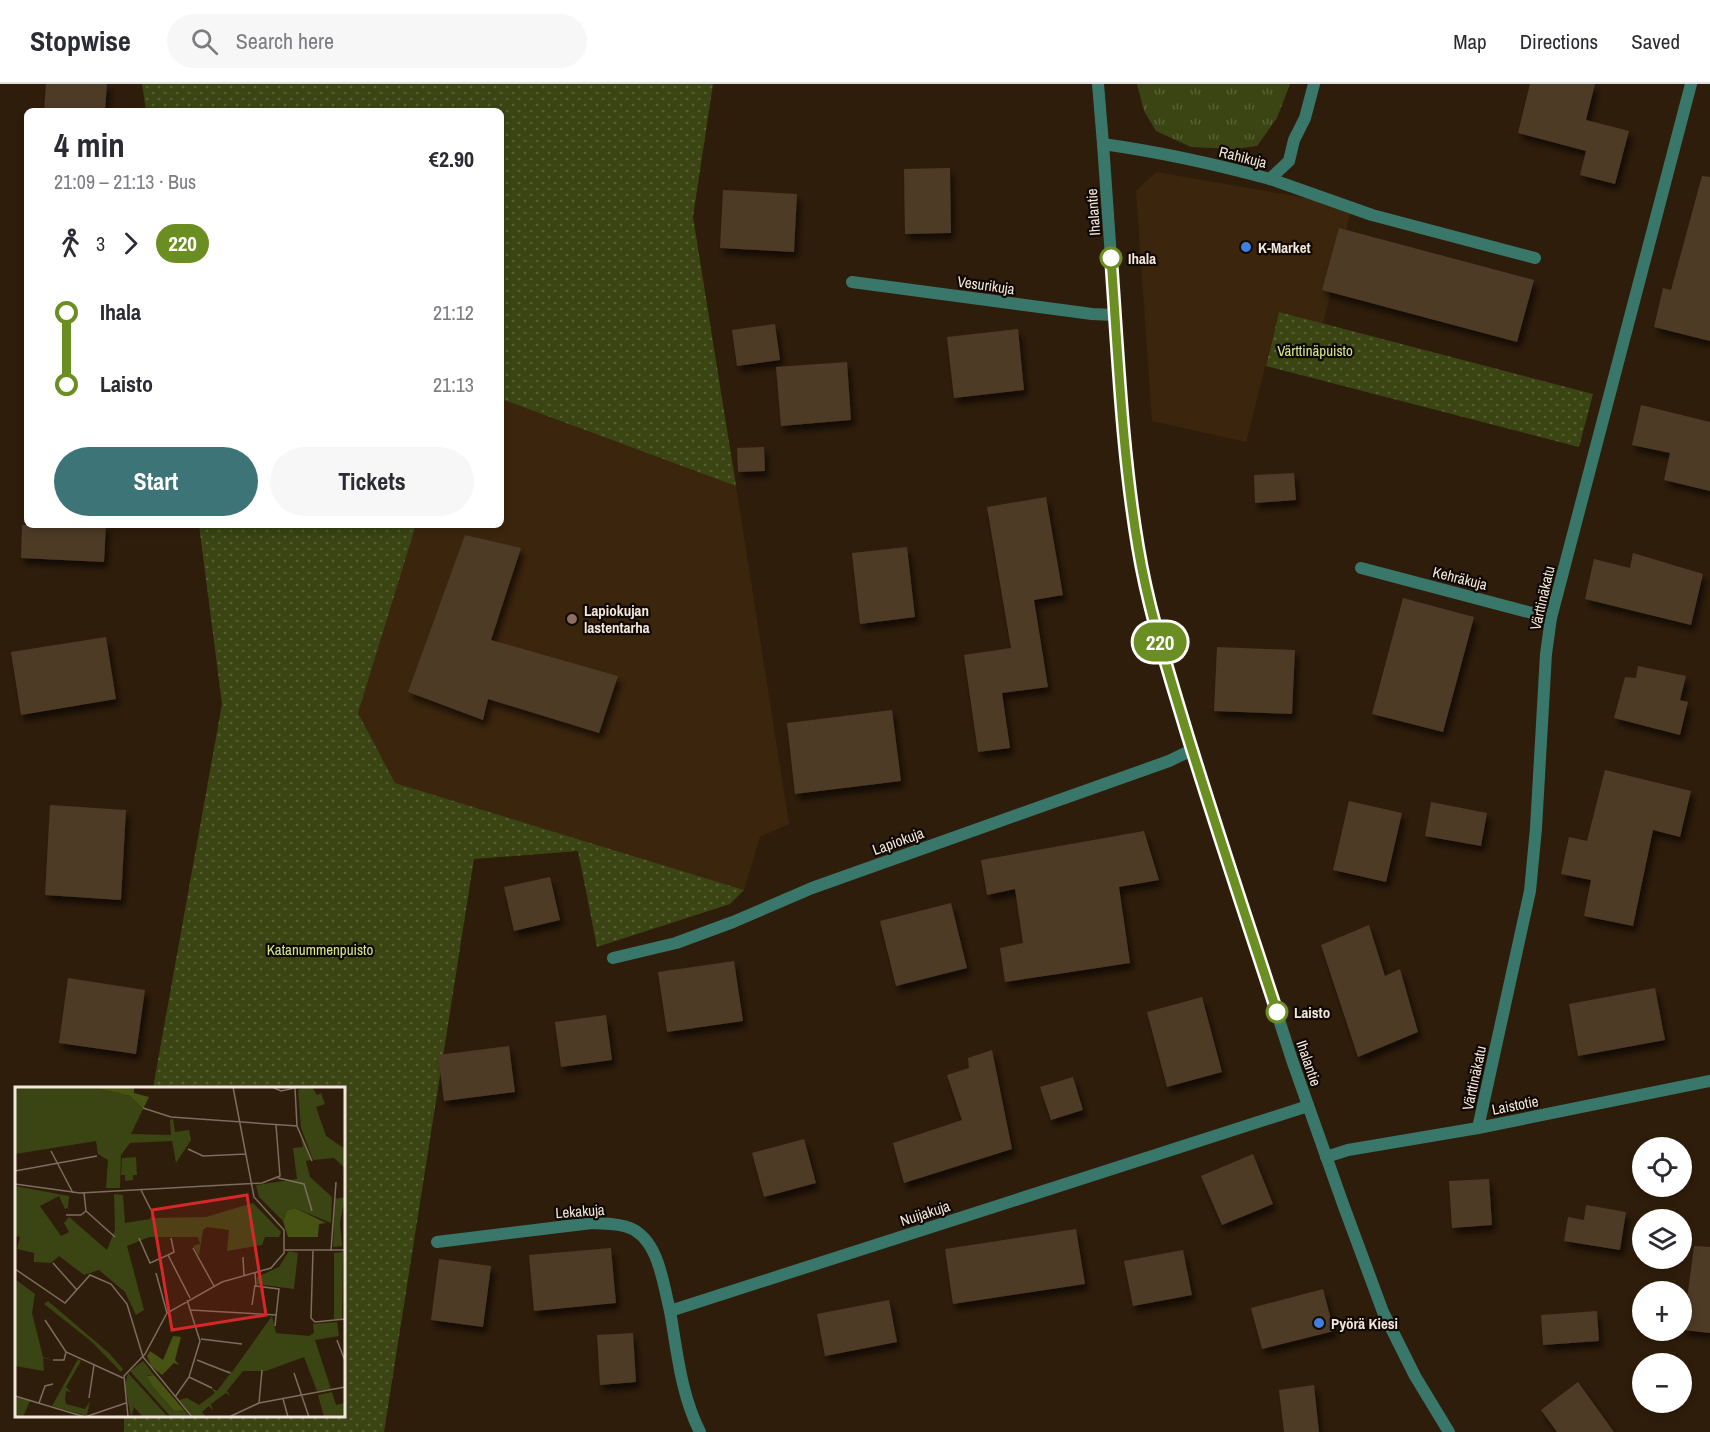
<!DOCTYPE html>
<meta charset="utf-8">
<style>
body{margin:0;font-family:"Archivo Narrow",sans-serif;background:#f7f7f7;color:#2b2b33;height:100vh;display:flex;flex-direction:column;font-size:22px;white-space:nowrap}
*{box-sizing:border-box;margin:0}
p{font-size:20px;color:#7c7c81}
.icon{flex:none;width:33px;height:33px;fill:none;stroke:currentColor;stroke-width:2;stroke-linecap:round;stroke-linejoin:round}
.map{position:relative;flex:1;overflow:hidden}
.details{position:absolute;left:24px;top:24px;width:480px;height:420px;display:flex;flex-direction:column;background:#fff;border-radius:9px;box-shadow:0 3px 9px #0003}
.details>*{flex:none}
.badge{padding:0 12px;border-radius:20px;font-size:21px;line-height:39px}
.fabs{position:absolute;left:1632px;top:1053px;display:grid;gap:12px}
.fabs a{display:grid;place-items:center;width:60px;height:60px;border-radius:50%;background:#fff;box-shadow:0 3px 9px #0003;font-size:30px}
.map>.badge{position:absolute;translate:-50% -50%;box-shadow:0 0 0 3px #fff}
.legs{display:flex;align-items:center;gap:9px;height:66px;padding:0 30px;font-size:20px}
.legs p{margin-inline-start:auto}
.overview{display:flex;align-items:center;justify-content:space-between;height:102px;padding:0 30px}
h1{font-size:33px;font-weight:700;line-height:45px}
.primary-button{display:flex;gap:12px;margin-top:auto;padding:12px 30px}
.primary-button a{flex:1;height:69px;border-radius:36px;background:#3d7478;color:#fff;font-size:24px;font-weight:700;line-height:69px;text-align:center}
.primary-button a+a{background:#f7f7f7;color:#2b2b33}
ul{padding:0 30px;list-style:none}
li{display:flex;align-items:center;gap:21px;height:72px;font-size:22px}
li i{display:grid;place-items:center;width:9px;height:100%;margin:0 8px;background:currentColor}
li i::after{content:'';width:15px;height:15px;margin:-8px;border:4px solid;border-radius:50%;background:#fff}
li p{margin-inline-start:auto}
li:first-child i{background:linear-gradient(#0000 50%,currentColor 0)}
li:last-child i{background:linear-gradient(currentColor 50%,#0000 0)}
header{display:flex;align-items:center;gap:36px;box-sizing:border-box;height:84px;padding:0 30px;background:#fff;border-bottom:2px solid #e1e1e2}
header strong{font-size:28px}
nav{display:flex;gap:33px;margin-inline-start:auto;font-size:21px}
.search{width:420px;height:54px;background:#f7f7f7;display:flex;align-items:center;gap:15px;box-sizing:border-box;padding:0 21px;border-radius:33px;color:#7c7c81;font-size:22px}
.map>svg:first-child{display:block}
.built{fill:#3c250d}
.grass{fill:url(#grass-tufts)}
.park{fill:url(#park-dots)}
.building{fill:#4e3a28;filter:url(#shadow)}
.lines{fill:none;stroke-linecap:round;stroke-linejoin:round}
.minor{stroke:#3a776b;stroke-width:12}
.tertiary{stroke:#3a776b;stroke-width:12}
.line-1-casing{stroke:#fff;stroke-width:14}
.line-1{stroke:#6b8e23;stroke-width:9}
.shop-dot{fill:#3f7fe0;stroke:#110903;stroke-width:2}
.stop-1-dot{fill:#fff;stroke:#6b8e23;stroke-width:3}
.education-dot{fill:#8d6e63;stroke:#110903;stroke-width:2}
.labels{text-anchor:middle;dominant-baseline:central;stroke-width:4.5;stroke-linejoin:round;paint-order:stroke}
.street-label{font-size:15px;fill:#f3e6db;stroke:#110903}
.poi-label{font-size:15px;font-weight:bold;fill:#f3e6db;stroke:#110903;text-anchor:start}
.stop-label{font-size:15px;font-weight:bold;fill:#f3e6db;stroke:#110903;text-anchor:start}
.park-label{font-size:15px;fill:#d1e88d;stroke:#110903}
.inset-road{fill:none;stroke:#7d6d5e;stroke-width:1.5}
.view{fill:#d62828;fill-opacity:0.15;stroke:#d62828;stroke-width:3}
.inset-edge{fill:none;stroke:#f3e6db;stroke-width:3}
</style>
<header>
<strong>Stopwise</strong>
<div class="search"><svg class="icon" aria-label="search" viewBox="0 0 24 24"><circle cx="10" cy="10" r="6"/><path d="M15 15l6 6"/></svg>Search here</div>
<nav><a>Map</a><a>Directions</a><a>Saved</a></nav>
</header>
<div class="map">
<svg width="1710" height="1348" viewBox="0 0 1710 1348">
<defs>
<pattern id="grass-tufts" width="24" height="20" patternUnits="userSpaceOnUse" patternTransform="scale(1.5)"><rect width="24" height="20" fill="#3a4513"/><path d="M3 7l-1-3M5 7V3M7 7l1-3M15 17l-1-3M17 17v-4M19 17l1-3" fill="none" stroke="#576035"/></pattern>
<pattern id="park-dots" width="8" height="8" patternUnits="userSpaceOnUse" patternTransform="scale(1.5)"><rect width="8" height="8" fill="#3a4513"/><path d="M2 2h.1M6 6h.1" fill="none" stroke="#576035" stroke-width="1.8" stroke-linecap="round"/></pattern>
<filter id="shadow"><feDropShadow dx="3.5" dy="6" stdDeviation="3" flood-color="#0009"/></filter>
</defs>
<rect width="100%" height="100%" fill="#2f1d0b"/>
<!-- built -->
<g class="built">
<path d="M1156 88 1352 122 1323 240 1279 228 1246 358 1152 337 1136 107Z"/>
<path d="M501 315 736 402 789 740 760 753 744 806 395 699 358 629 416 441H501Z"/>
</g>
<!-- grass -->
<path class="grass" d="M1137 0H1290L1277 34 1257 62 1235 65 1191 63 1156 47 1144 27Z"/>
<!-- park -->
<g class="park">
<path d="M142 0H713L693 133 736 402 501 315V27H146Z"/>
<path d="M1279 228 1593 310 1579 363 1266 282Z"/>
<path d="M199 441H416L358 629 395 699 744 806 730 820 597 863 578 767 474 775 384 1348H124V1332H344V1004H153L222 620Z"/>
</g>
<!-- building -->
<g class="building">
<path d="M46 0H107L105 27H44Z"/>
<path d="M1530 0H1595L1586 36 1629 47 1615 100 1580 91 1586 67 1518 49Z"/>
<path d="M950 84 951 149 905 150 904 85Z"/>
<path d="M1702 92 1710 93V257L1654 243 1663 204 1671 206Z"/>
<path d="M723 106 797 110 794 168 720 164Z"/>
<path d="M1339 144 1534 196 1517 258 1322 206Z"/>
<path d="M775 240 780 276 737 282 732 246Z"/>
<path d="M1018 245 1024 306 954 314 947 253Z"/>
<path d="M847 278 851 336 781 342 776 283Z"/>
<path d="M1641 321 1710 338V407L1664 396 1670 369 1632 361Z"/>
<path d="M764 363 765 387 738 388 737 364Z"/>
<path d="M1294 389 1296 416 1255 419 1254 391Z"/>
<path d="M1046 413 1063 511 1034 516 1048 603 1002 609 1010 664 978 668 964 571 1011 564 987 423Z"/>
<path d="M22 441H106L104 478 21 474Z"/>
<path d="M465 451 521 464 491 556 618 592 599 649 488 615 483 636 408 608Z"/>
<path d="M907 463 915 533 860 540 852 469Z"/>
<path d="M1633 469 1703 490 1691 541 1585 515 1594 475 1630 484Z"/>
<path d="M1403 514 1474 533 1443 648 1372 630Z"/>
<path d="M106 553 116 615 21 631 11 568Z"/>
<path d="M1217 563 1295 566 1292 630 1214 627Z"/>
<path d="M1638 582 1686 592 1680 616 1688 618 1680 651 1614 634 1625 593 1636 594Z"/>
<path d="M892 626 901 697 795 710 787 639Z"/>
<path d="M1605 686 1691 707 1680 753 1653 746 1633 842 1584 832 1591 796 1561 790 1569 753 1587 757Z"/>
<path d="M1349 717 1402 729 1386 798 1333 786Z"/>
<path d="M1431 718 1487 729 1481 762 1425 752Z"/>
<path d="M50 721 126 726 121 816 45 811Z"/>
<path d="M1144 747 1159 796 1119 803 1130 879 1005 898 1000 864 1023 859 1015 805 987 811 981 776Z"/>
<path d="M550 793 560 836 514 847 504 803Z"/>
<path d="M951 819 967 884 896 902 880 837Z"/>
<path d="M1369 841 1385 892 1400 885 1418 948 1358 973 1321 861Z"/>
<path d="M734 877 743 937 667 948 658 888Z"/>
<path d="M68 894 145 906 136 970 59 959Z"/>
<path d="M1655 904 1665 956 1578 972 1569 920Z"/>
<path d="M1202 913 1222 988 1167 1003 1147 928Z"/>
<path d="M606 931 612 976 561 983 555 938Z"/>
<path d="M509 962 515 1008 444 1017 438 971Z"/>
<path d="M992 966 1012 1065 904 1099 893 1059 962 1036 947 991 969 984 968 974Z"/>
<path d="M1073 993 1083 1026 1051 1036 1040 1003Z"/>
<path d="M804 1055 816 1099 764 1113 752 1069Z"/>
<path d="M1253 1070 1273 1120 1222 1141 1201 1092Z"/>
<path d="M1489 1095 1492 1141 1452 1144 1449 1097Z"/>
<path d="M1586 1121 1626 1128 1620 1166 1564 1157 1568 1133 1584 1136Z"/>
<path d="M1076 1145 1085 1200 953 1220 945 1165Z"/>
<path d="M1694 1162 1710 1163V1249L1683 1246Z"/>
<path d="M611 1164 616 1219 534 1227 529 1171Z"/>
<path d="M1183 1166 1192 1211 1133 1222 1124 1177Z"/>
<path d="M439 1175 491 1182 483 1243 431 1236Z"/>
<path d="M1323 1205 1334 1247 1262 1265 1251 1224Z"/>
<path d="M889 1216 897 1258 825 1272 817 1230Z"/>
<path d="M1597 1227 1599 1257 1543 1261 1541 1231Z"/>
<path d="M633 1249 636 1298 600 1301 597 1251Z"/>
<path d="M1578 1298 1614 1348H1557L1541 1326Z"/>
<path d="M1314 1301 1319 1348H1284L1279 1306Z"/>
</g>
<g class="lines">
<!-- minor -->
<g class="minor">
<path d="M1103 60C1160 68 1215 80 1270 95L1289 77 1294 56 1305 34 1314 0"/>
<path d="M1270 95 1372 131 1535 174"/>
<path d="M852 198 1092 230 1115 231"/>
<path d="M1361 484 1551 534"/>
<path d="M613 874 676 859 733 838 812 804 1169 677 1192 666"/>
<path d="M1478 1044 1530 807 1536 744 1546 570 1551 534 1691 0"/>
<path d="M1326 1073 1348 1066 1478 1044 1710 997"/>
<path d="M437 1158 592 1139C604 1140 619 1139 630 1144 659 1156 663 1200 670 1227"/>
<path d="M700 1348C681 1311 677 1267 670 1227L1308 1022"/>
</g>
<!-- tertiary -->
<path class="tertiary" d="M1098 0 1103 60 1121 315 1130 406 1138 464 1153 537 1192 666 1292 976 1343 1120 1383 1228 1415 1292 1449 1348"/>
</g>
<g class="lines">
<defs>
<path id="line-1" d="M1111 174C1118 270 1122 368 1138 463 1148 524 1167 583 1185 643 1214 738 1246 833 1277 928"/>
</defs>
<!-- line-1 casing -->
<use href="#line-1" class="line-1-casing"/>
<!-- line-1 -->
<use href="#line-1" class="line-1"/>
</g>
<!-- markers -->
<g class="shop-dot">
<circle cx="1246" cy="163" r="6"/>
<circle cx="1319" cy="1239" r="6"/>
</g>
<g class="stop-1-dot">
<circle cx="1111" cy="174" r="10"/>
<circle cx="1277" cy="928" r="10"/>
</g>
<circle class="education-dot" cx="572" cy="535" r="6"/>
<g class="labels">
<!-- street labels -->
<g class="street-label">
<text transform="translate(1243 73) rotate(14)">Rahikuja</text>
<text transform="translate(1093 128) rotate(-94)">Ihalantie</text>
<text transform="translate(986 201) rotate(8)">Vesurikuja</text>
<text transform="translate(1460 494) rotate(14)">Kehräkuja</text>
<text transform="translate(1542 514) rotate(-77)">Värttinäkatu</text>
<text transform="translate(898 757) rotate(-20)">Lapiokuja</text>
<text transform="translate(1309 979) rotate(71)">Ihalantie</text>
<text transform="translate(1474 994) rotate(-78)">Värttinäkatu</text>
<text transform="translate(1515 1021) rotate(-11)">Laistotie</text>
<text transform="translate(580 1127) rotate(-4)">Lekakuja</text>
<text transform="translate(925 1129) rotate(-18)">Nuijakuja</text>
</g>
<!-- poi labels -->
<g class="poi-label">
<text x="1258" y="163">K-Market</text>
<text x="584" y="526">Lapiokujan<tspan x="584" dy="17">lastentarha</tspan></text>
<text x="1331" y="1239">Pyörä Kiesi</text>
</g>
<!-- stop labels -->
<g class="stop-label">
<text x="1128" y="174">Ihala</text>
<text x="1294" y="928">Laisto</text>
</g>
<!-- park labels -->
<g class="park-label">
<text x="1315" y="266">Värttinäpuisto</text>
<text x="320" y="865">Katanummenpuisto</text>
</g>
</g>
<!-- overview -->
<g transform="translate(15 1003)">
<rect width="330" height="330" fill="#2f1d0b"/>
<path d="M274 164 283 166 279 202 242 197V190L264 180ZM33 214 94 266 108 282 106 285 77 255 29 217ZM128 274 139 288H132L138 300 159 324 169 323 175 330H156L115 284Z" fill="#3a4513"/>
<path d="M77 0H119V6L134 10 128 22 115 9ZM280 121 311 136 304 137 303 150H273L268 134 272 123ZM158 249 166 250 160 273 164 278 159 276 147 288 136 279 132 269 135 264 148 273ZM139 288 169 323 159 324 138 300 132 289Z" fill="#465312"/>
<path d="M0 0H77L115 9 128 22 116 47 156 48 155 33 158 32 160 45 174 43 176 53 161 76 157 54 115 56 106 68 105 101H91L93 73 83 67 81 54 0 67ZM288 0H297L302 8 306 6 310 17 301 20 311 49 330 62V81L319 71 298 73 286 41 283 3ZM286 51 294 65 296 73 291 74 295 90 317 110 316 136 280 121 272 123 268 134 244 110 241 98 282 92 278 61 288 60ZM0 99 54 109 53 121 50 122 44 109 25 119 46 149 54 145 49 136 54 130 92 163 100 143 99 107 108 108 110 136 135 132 138 125 139 131 191 130 238 116 266 145 264 150H250L247 158 212 164 214 143 192 140 188 143 184 169 178 159 185 157 183 150H134L112 159 129 223 121 228 110 205 84 183 69 188 44 169 36 176 19 175V166L2 162 5 150 0 149ZM330 110 325 136 327 159 318 160 320 112ZM328 165 327 232H319V166ZM0 192 20 207 17 226 28 270 37 273 28 271 29 284 0 279ZM257 229 261 246 294 249 299 246 298 237 322 235 324 249 300 253 316 302 302 304 289 270 251 284H228L212 304 216 310 211 306 196 317 198 324 194 319 187 325 191 330H178L164 313 172 311 184 318 200 306 196 301 202 304 215 287 212 283 217 285ZM63 272 66 274 51 300 56 305 51 304 50 312 51 317 70 322 75 314 72 328H68L37 319ZM113 286 153 330H128L119 320 116 330 110 298ZM317 305 321 318 330 316V330H309L303 308ZM0 310 15 314 8 330H0Z" fill="#3a4513"/>
<path d="M121 70 122 88H118V93L110 94V88H106L107 71ZM276 96 277 118 259 119 258 113 248 114V107H258L257 97ZM245 259a9 9 0 1 1 18 0a9 9 0 1 1-18 0Z" fill="#3a4513"/>
<path class="inset-road" d="M257 0 266 4 284 0M280 1 282 39 297 74M128 21 156 30 282 39M173 62 188 69 231 67M36 64 58 106M0 84 82 69M263 91 289 97 297 124M0 97 65 106 247 96 265 89 261 38M126 103 136 123M69 106 71 124 100 150M51 128H66L71 124M124 151 135 176 153 168 175 211M178 161 199 199M270 163H330M298 164 296 231 300 235 330 232M316 164 321 95M153 168 159 165 156 151M228 170 229 189M38 176 62 203M0 182 50 216 75 188 96 197 112 217 128 270 177 330M141 186 152 226M240 186 241 199 264 202 260 239M237 218 240 198M175 223 262 228M30 233 51 265 108 291M186 252 227 257M322 253 330 274M38 273H49L51 265M182 273 215 286M279 286 294 330M174 290 197 301M0 309 70 330 111 316M160 310 174 290 185 254 172 213M74 311 79 278M268 312 273 330M24 316 30 299 38 297M244 316 247 283M113 330 109 289 130 267 152 226 207 195 256 181 269 166V143L239 110 218 0M214 330 244 316 330 300"/>
<path class="view" d="M232 108 251 228 157 243 137 123Z"/>
<rect width="330" height="330" class="inset-edge"/>
</g>
</svg>
<div class="fabs">
<a><svg class="icon" aria-label="locate" viewBox="0 0 24 24"><circle cx="12" cy="12" r="6"/><path d="M12 2v4M12 18v4M2 12h4M18 12h4"/></svg></a>
<a><svg class="icon" aria-label="layers" viewBox="0 0 24 24"><path d="M12 4l9 5-9 5-9-5zM3 14l9 5 9-5"/></svg></a>
<a>+</a>
<a>−</a>
</div>
<b class="badge" style="left:1160px;top:558px;background:#6b8e23;color:#fff">220</b>
<section class="details">
<div class="overview"><div><h1>4 min</h1><p>21:09 – 21:13 · Bus</p></div><b>€2.90</b></div>
<div class="legs"><svg class="icon" aria-label="walk" viewBox="0 0 24 24"><circle cx="13" cy="4" r="2"/><path d="M13 8l-2 6 4 7M11 14l-3 7M7 12l3-4h3l4 4"/></svg>3<svg class="icon" aria-label="forward" viewBox="0 0 24 24"><path d="M9 5l7 7-7 7"/></svg><b class="badge" style="background:#6b8e23;color:#fff">220</b></div>
<ul>
<li><i style="color:#6b8e23"></i><b>Ihala</b><p>21:12</p></li>
<li><i style="color:#6b8e23"></i><b>Laisto</b><p>21:13</p></li>
</ul>
<div class="primary-button"><a>Start</a><a>Tickets</a></div>
</section>
</div>
